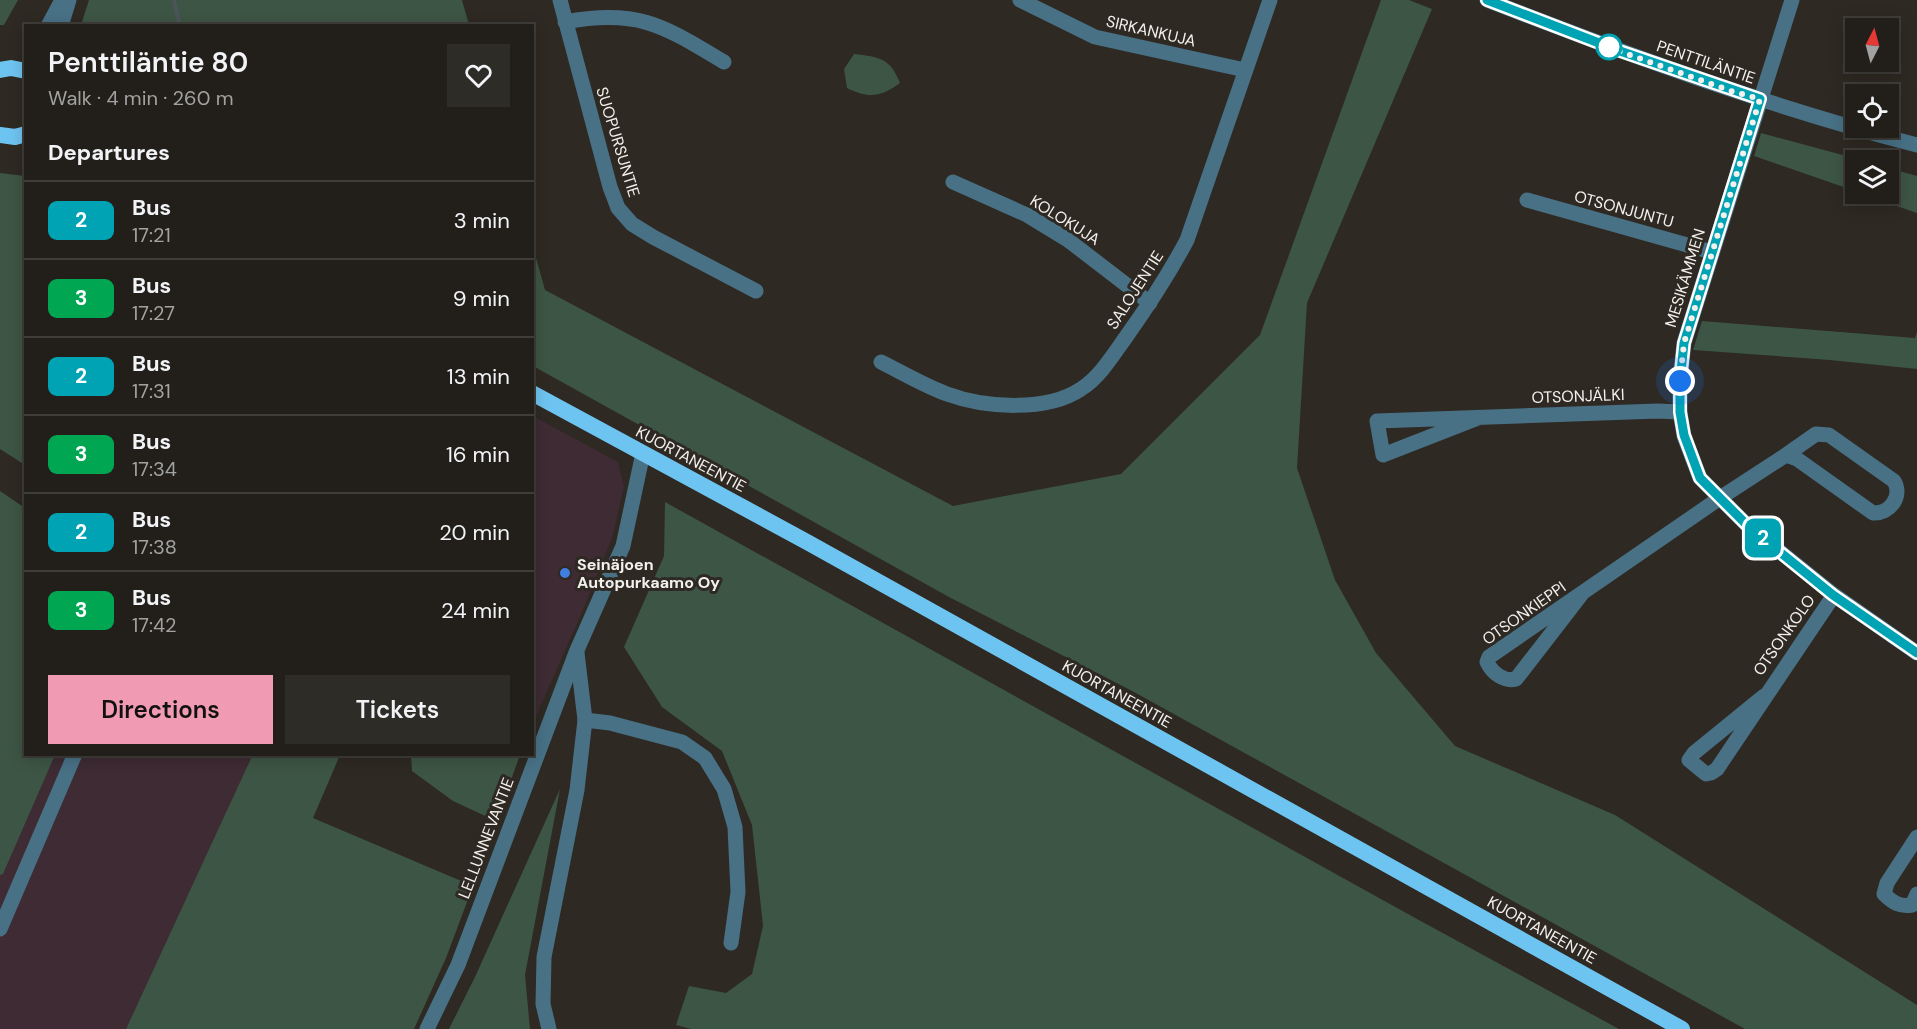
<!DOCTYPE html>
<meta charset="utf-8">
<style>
body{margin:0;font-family:"DM Sans",sans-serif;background:#2e2c27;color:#f1f3f6;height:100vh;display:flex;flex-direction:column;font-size:22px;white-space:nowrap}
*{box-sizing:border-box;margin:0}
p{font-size:20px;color:#a2a2a2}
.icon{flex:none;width:33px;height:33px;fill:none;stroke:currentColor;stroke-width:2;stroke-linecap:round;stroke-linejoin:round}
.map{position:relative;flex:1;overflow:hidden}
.details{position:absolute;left:24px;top:24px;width:510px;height:732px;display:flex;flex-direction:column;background:#221f1a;border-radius:0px;box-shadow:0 3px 15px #0003,0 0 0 2px #3f3d39}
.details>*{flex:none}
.badge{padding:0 12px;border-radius:9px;font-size:21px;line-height:39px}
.needle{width:39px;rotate:6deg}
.fabs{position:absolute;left:1845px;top:18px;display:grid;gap:12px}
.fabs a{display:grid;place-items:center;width:54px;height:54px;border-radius:0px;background:#221f1a;box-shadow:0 3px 15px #0003,0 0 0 2px #3f3d39;font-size:30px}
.you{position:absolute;width:30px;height:30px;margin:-15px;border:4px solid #fff;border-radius:50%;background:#1a73e8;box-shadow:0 0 0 9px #1a73e833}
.map>.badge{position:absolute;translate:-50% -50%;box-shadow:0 0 0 3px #fff}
h2{padding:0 24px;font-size:22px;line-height:54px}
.round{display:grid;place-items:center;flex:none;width:63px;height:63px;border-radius:0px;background:#2e2c27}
.overview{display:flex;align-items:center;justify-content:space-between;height:102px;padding:0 24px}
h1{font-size:28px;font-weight:600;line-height:45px}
.cta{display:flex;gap:12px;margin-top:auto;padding:12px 24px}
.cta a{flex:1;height:69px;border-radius:0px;background:#f19ab3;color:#111;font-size:24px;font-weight:600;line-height:69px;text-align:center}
.cta a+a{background:#2e2c27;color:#f1f3f6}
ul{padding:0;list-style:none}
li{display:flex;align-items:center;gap:18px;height:78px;padding:0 24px;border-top:2px solid #3f3d39}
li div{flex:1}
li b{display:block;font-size:22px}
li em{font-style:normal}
li .badge{min-width:66px;font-weight:700;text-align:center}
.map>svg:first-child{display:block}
.industrial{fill:#3e2b33}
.green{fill:#3d5544}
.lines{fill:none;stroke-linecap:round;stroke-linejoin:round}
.stream{stroke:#4b5558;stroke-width:4}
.minor{stroke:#487186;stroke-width:15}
.tertiary{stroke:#487186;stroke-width:15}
.trunk{stroke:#6ec4f0;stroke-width:16}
.line-casing{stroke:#fff;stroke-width:14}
.line{stroke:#00a3b4;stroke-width:9}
.walk{stroke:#f4f1ed;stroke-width:6;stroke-dasharray:0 10.8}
.stop-dot{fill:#fff;stroke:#00a3b4;stroke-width:3}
.shop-dot{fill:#3f7fe0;stroke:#2e2922;stroke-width:2}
.labels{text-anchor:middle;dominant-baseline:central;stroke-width:6;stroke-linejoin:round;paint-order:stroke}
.street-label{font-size:16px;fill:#f4f1ed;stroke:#2e2922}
.poi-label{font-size:16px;font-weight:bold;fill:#f4f1ed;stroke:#2e2922;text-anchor:start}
</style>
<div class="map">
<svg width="1917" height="1029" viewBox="0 0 1917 1029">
<rect width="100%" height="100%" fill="#2e2922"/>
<!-- industrial -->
<g class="industrial">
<path d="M533 416 618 462 624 487 613 535 583 610 533 723Z"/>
<path d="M55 755H253L126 1029H0V875L3 873Z"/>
</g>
<!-- green -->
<g class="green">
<path d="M0 0H18L4 25H0Z"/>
<path d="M89 0H462L469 25H81Z"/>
<path d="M1381 0H1409L1432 9 1307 303 1297 468 1335 580 1376 653 1455 746 1615 815 1917 1005V1029H1745L1134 692 949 597 533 366V247L545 290 953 506 1121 474 1260 335Z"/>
<path d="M854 54C880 57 890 58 900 83 881 97 869 99 847 88L844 69Z"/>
<path d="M1761 133 1861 160H1856L1855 191 1754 156Z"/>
<path d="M1889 168 1917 176V213L1862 194H1888Z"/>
<path d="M0 173 25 176V465L0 449Z"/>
<path d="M1702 321 1915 338 1917 332V369L1830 360 1693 350Z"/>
<path d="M0 491 25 508 26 754 55 755 3 874 0 875Z"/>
<path d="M665 502 1417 919 1619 1029H691L676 1025 689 986 726 993 752 974 763 926 752 825 722 751 662 707 624 647 664 556Z"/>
<path d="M253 754 340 755 313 818 473 886 446 958 414 1029H126Z"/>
<path d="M411 755V754L520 755 496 821 453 801 412 771Z"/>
<path d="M560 789 525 975 530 1029H449L475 977Z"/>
</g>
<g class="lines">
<!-- stream -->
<path class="stream" d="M174 0 180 26"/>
<!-- minor -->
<g class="minor">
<path d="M560 0 610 187 618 208 632 224 653 237 756 291"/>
<path d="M1020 0 1095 37 1245 70"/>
<path d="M1792 0 1684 343 1680 381V412L1684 436 1700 478 1749 527 1834 595 1917 653"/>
<path d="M565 22C638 8 664 26 724 62"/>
<path d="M953 182 1027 215 1068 240 1150 303"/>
<path d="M1527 200 1712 252"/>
<path d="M881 362C903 373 925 386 947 394 985 408 1047 412 1081 389 1100 377 1113 355 1126 337 1148 306 1169 274 1187 240L1270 0"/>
<path d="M1478 418 1383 455 1377 421 1658 411 1680 412"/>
<path d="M1581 595 1516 679C1504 682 1492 673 1487 662L1489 657 1720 498 1786 455 1797 459 1873 513C1890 514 1903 496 1894 481L1829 435 1816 434 1786 455"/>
<path d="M1764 696 1694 753 1689 760 1706 774 1711 773 1717 769 1834 595"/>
<path d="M585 720 610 723 682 742 705 758 724 789 735 827 738 892 731 943"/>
<path d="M1917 837 1887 883 1884 894C1893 903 1900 907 1912 905L1917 894"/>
<path d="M0 929 75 754"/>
<path d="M427 1029 458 965 577 650 623 546 643 453"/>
<path d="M549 1029 543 1004 544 957 577 790 585 720 577 653"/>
</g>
<!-- tertiary -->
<g class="tertiary">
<path d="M1487 0C1628 55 1770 107 1917 145"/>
<path d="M48 26 62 0"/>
<path d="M61 26 69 0"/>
</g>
<!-- trunk -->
<g class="trunk">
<path d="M0 70 11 68 26 71"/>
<path d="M0 135 15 137 26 134"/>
<path d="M532 393 807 542 1682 1029"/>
</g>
</g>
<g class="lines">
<defs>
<path id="line" d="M1487 0 1620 51 1760 99 1684 343 1680 381V412L1684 435 1700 478 1749 527 1833 595 1917 653"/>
</defs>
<!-- line casing -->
<use href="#line" class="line-casing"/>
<!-- line -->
<use href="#line" class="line"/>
<!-- walk -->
<path class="walk" d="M1609 47 1599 44 1731 91 1760 99 1684 343 1680 381"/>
</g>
<!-- markers -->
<circle class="stop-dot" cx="1609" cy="47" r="12"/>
<circle class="shop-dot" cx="565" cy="573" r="6"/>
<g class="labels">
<!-- street labels -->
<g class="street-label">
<text transform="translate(1151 31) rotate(13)">SIRKANKUJA</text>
<text transform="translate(1706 62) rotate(19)">PENTTILÄNTIE</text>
<text transform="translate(618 142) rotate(73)">SUOPURSUNTIE</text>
<text transform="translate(1624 209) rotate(15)">OTSONJUNTU</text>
<text transform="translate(1065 220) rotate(32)">KOLOKUJA</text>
<text transform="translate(1685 278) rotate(-73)">MESIKÄMMEN</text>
<text transform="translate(1135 290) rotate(-57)">SALOJENTIE</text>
<text transform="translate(1578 396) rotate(-2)">OTSONJÄLKI</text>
<text transform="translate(691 459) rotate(28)">KUORTANEENTIE</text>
<text transform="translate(1524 613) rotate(-35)">OTSONKIEPPI</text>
<text transform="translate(1784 635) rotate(-55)">OTSONKOLO</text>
<text transform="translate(1117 694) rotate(29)">KUORTANEENTIE</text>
<text transform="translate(486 838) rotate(-69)">LELLUNNEVANTIE</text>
<text transform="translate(1542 930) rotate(29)">KUORTANEENTIE</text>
</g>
<!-- poi labels -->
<g class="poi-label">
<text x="577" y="564">Seinäjoen<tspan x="577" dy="18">Autopurkaamo Oy</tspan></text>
</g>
</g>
</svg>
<div class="fabs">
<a><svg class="needle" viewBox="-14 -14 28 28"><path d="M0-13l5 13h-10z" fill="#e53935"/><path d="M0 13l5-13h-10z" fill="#a2a2a2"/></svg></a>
<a><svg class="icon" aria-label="locate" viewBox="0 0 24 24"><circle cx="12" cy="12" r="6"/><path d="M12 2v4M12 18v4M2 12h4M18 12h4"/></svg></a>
<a><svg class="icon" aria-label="layers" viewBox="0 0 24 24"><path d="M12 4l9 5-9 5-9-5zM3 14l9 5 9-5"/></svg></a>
</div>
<div class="you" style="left:1680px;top:381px"></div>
<b class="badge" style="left:1763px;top:538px;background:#00a3b4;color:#fff">2</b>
<section class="details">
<div class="overview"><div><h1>Penttiläntie 80</h1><p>Walk · 4 min · 260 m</p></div><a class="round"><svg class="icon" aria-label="heart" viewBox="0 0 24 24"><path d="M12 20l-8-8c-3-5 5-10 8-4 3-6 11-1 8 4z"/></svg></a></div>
<h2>Departures</h2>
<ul>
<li><span class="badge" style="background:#00a3b4;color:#fff">2</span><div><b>Bus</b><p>17:21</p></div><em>3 min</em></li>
<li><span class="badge" style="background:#00a651;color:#fff">3</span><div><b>Bus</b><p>17:27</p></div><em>9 min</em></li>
<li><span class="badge" style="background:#00a3b4;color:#fff">2</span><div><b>Bus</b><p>17:31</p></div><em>13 min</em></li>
<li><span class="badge" style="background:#00a651;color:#fff">3</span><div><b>Bus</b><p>17:34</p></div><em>16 min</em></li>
<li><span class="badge" style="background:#00a3b4;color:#fff">2</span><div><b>Bus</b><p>17:38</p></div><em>20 min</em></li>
<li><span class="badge" style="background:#00a651;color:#fff">3</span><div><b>Bus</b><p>17:42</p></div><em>24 min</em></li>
</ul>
<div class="cta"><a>Directions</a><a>Tickets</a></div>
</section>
</div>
